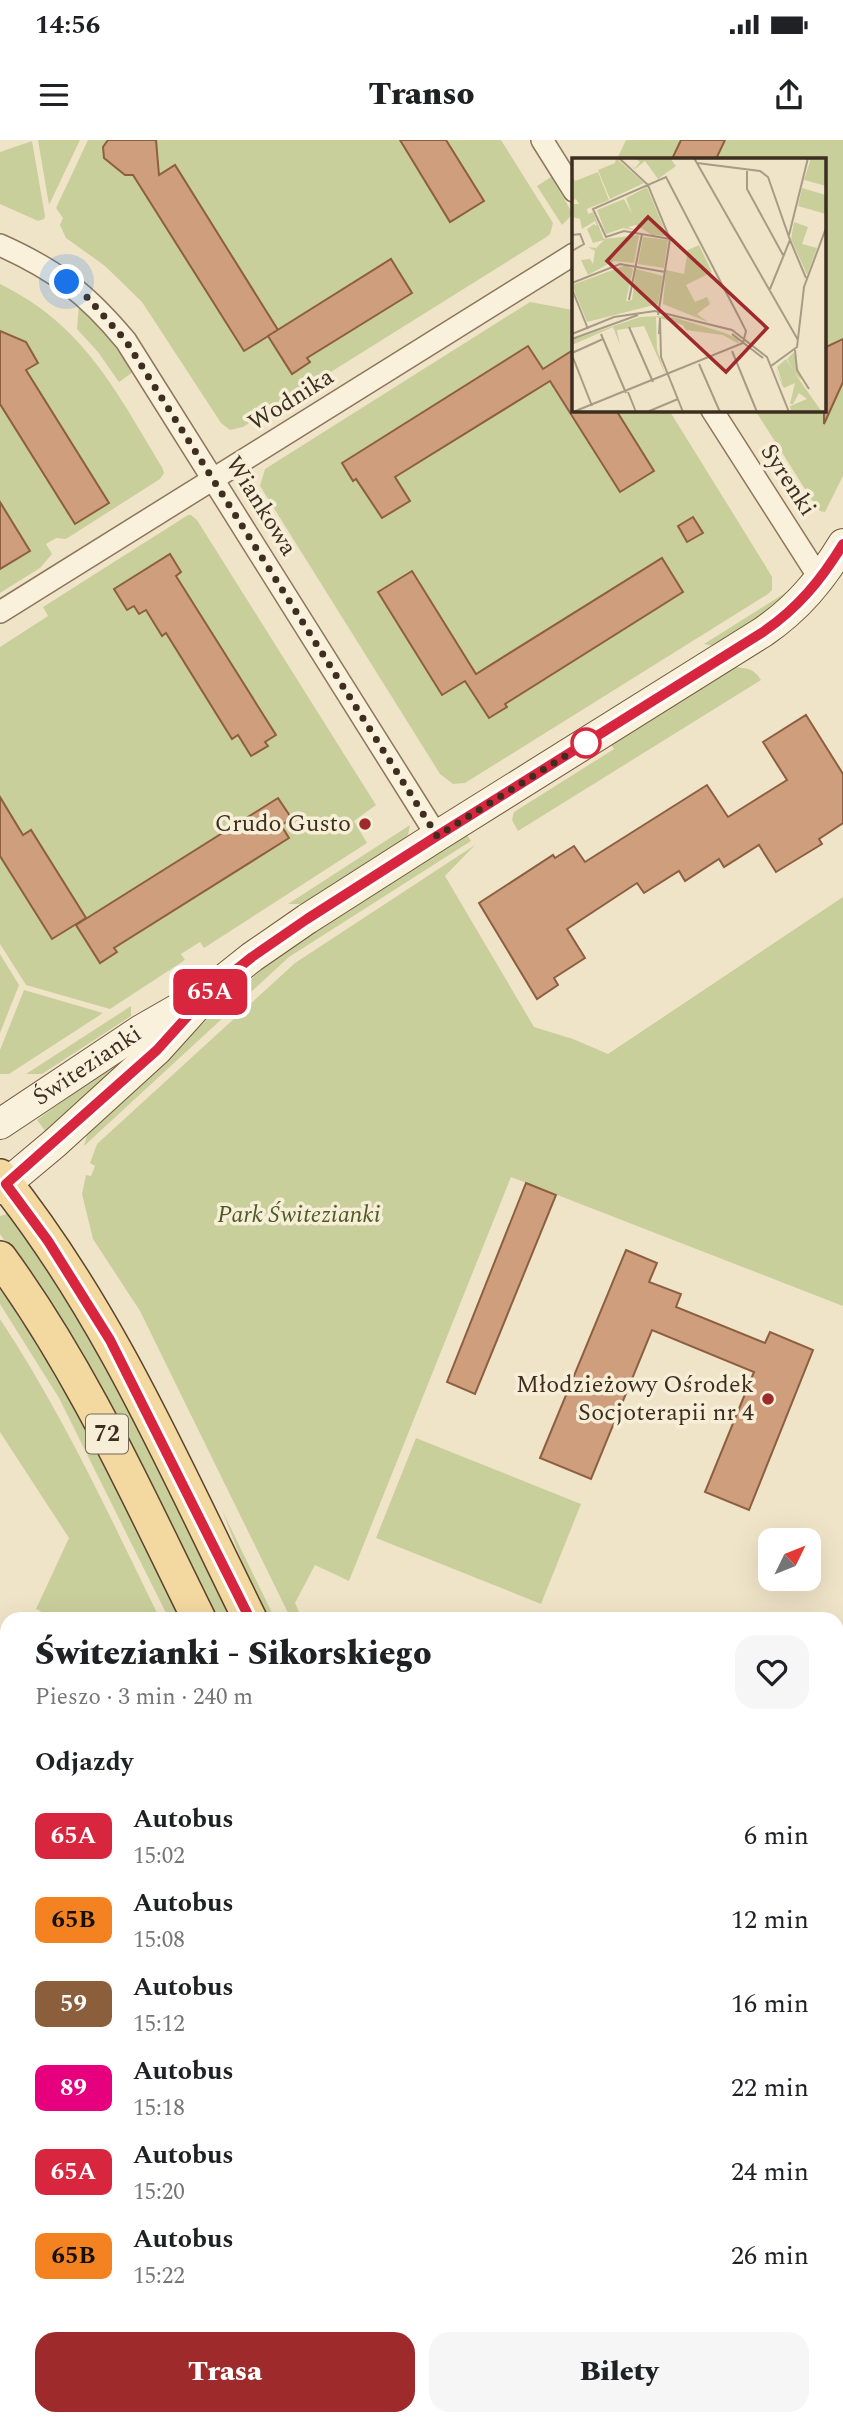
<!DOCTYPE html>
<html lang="pl">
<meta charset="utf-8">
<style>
body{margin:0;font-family:Spectral,serif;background:#f6f6f6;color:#202124;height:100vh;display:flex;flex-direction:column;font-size:26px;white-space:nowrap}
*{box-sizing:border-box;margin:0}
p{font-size:23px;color:#757577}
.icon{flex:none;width:38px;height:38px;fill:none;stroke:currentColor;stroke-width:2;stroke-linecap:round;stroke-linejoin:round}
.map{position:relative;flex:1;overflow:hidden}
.details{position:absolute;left:0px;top:1472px;width:844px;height:814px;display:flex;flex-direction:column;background:#fff;border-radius:21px 21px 0 0;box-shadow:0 7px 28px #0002}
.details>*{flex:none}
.badge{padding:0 14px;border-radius:10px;font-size:24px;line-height:46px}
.needle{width:46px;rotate:47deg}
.tools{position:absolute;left:758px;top:1388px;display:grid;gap:14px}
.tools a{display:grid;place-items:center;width:63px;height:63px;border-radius:14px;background:#fff;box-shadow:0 7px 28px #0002;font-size:35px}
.you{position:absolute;width:35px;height:35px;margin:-18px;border:5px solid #fff;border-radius:50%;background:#1a73e8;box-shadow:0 0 0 10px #1a73e833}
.map>.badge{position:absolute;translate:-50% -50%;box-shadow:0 0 0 4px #fff}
h2{padding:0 35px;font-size:26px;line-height:63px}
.round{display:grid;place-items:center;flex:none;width:74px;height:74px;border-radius:21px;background:#f6f6f6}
.overview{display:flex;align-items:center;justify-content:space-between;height:119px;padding:0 35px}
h1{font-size:33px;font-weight:800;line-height:52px}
.button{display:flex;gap:14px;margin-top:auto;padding:14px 35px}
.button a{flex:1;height:80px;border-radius:21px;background:#9e2a2b;color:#fff;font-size:28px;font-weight:800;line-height:80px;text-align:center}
.button a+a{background:#f6f6f6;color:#202124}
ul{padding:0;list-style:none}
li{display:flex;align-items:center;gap:21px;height:84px;padding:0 35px}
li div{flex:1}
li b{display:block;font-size:26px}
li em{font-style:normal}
li .badge{min-width:77px;font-weight:700;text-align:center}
.status{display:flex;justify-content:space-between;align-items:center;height:49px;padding:0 35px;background:#fff;direction:ltr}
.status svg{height:19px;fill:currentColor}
header{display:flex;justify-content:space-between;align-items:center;height:91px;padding:0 35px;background:#fff;font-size:32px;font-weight:800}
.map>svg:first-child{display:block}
.green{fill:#c9cf9b}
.building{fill:#cf9f7d;stroke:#8d5f41;stroke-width:2}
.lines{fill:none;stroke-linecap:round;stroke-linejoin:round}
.street-casing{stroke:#8d765c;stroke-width:24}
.secondary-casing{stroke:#6f573f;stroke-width:32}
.primary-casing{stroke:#5b4430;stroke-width:36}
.street{stroke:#faf1dc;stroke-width:21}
.secondary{stroke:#faf1dc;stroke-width:30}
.primary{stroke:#f3d9a0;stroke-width:33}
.line-casing{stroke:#fff;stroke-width:16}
.line{stroke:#d7263d;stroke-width:10}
.walk{stroke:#3d2e20;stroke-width:7;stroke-dasharray:0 12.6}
.stop-dot{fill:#fff;stroke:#d7263d;stroke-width:3.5}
.poi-dot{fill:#9e2a2b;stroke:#f7eed8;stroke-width:2.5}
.labels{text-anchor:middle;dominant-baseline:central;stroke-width:7;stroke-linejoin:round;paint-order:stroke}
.shield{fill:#f7eed8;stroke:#756857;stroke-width:2}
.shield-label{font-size:23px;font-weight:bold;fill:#3d2e20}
.street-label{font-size:24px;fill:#3d2e20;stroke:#f7eed8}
.poi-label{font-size:24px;fill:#3d2e20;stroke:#f7eed8;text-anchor:end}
.park-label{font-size:24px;font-style:italic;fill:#4d5a26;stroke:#f7eed8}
.inset-road{fill:none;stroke:#a89b85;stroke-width:2}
.view{fill:#9e2a2b;fill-opacity:0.15;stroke:#9e2a2b;stroke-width:3.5}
.inset-edge{fill:none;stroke:#3d2e20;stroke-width:3.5}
</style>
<div class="status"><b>14:56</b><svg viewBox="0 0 49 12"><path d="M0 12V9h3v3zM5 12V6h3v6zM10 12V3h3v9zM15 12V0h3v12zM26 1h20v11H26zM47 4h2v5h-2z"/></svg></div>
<header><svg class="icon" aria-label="menu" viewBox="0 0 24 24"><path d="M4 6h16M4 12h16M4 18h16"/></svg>Transo<svg class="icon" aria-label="share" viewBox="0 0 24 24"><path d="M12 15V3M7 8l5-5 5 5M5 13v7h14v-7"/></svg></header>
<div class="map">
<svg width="843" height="2284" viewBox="0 0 843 2284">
<rect width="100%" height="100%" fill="#f0e4c8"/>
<!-- green -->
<g class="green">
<path d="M38 0H80L49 65Z"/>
<path d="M88 0H501L553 83 550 94 545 98 243 287 230 290 221 283 142 162 105 126 66 98 60 85 63 78 56 68Z"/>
<path d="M626 0H843V336L825 372 820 371 817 368 755 270H824V19H617Z"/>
<path d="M32 1 45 76 44 79 38 81 0 64V12Z"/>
<path d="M551 37 573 74 562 85 537 46Z"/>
<path d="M0 144C84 185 116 251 162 327L164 333 160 339 66 399 56 398 46 404 52 414 40 428 0 453Z"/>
<path d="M530 162 573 170 574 270H669L765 425 772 437V450L768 454 465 643 453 644 440 634 260 346 265 329Z"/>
<path d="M79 165 110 199 133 232 119 242 98 212 77 189Z"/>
<path d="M188 375H191L197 380 376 665 354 681 367 703 204 808 200 802 181 814 185 820 110 869 26 845 0 804V507L48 476 43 467Z"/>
<path d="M790 450C778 470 735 493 714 506L704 504Z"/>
<path d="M735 527C748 528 754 529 761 540L518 691 512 680 514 672 614 609 611 604Z"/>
<path d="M410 685 408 695 403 700 301 764H288Z"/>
<path d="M467 695 471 701 289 817 84 1006 89 988 272 820 314 791Z"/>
<path d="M475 705 445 736 534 887 573 899 608 914 843 757V1166L511 1037 349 1441 315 1425 295 1463 302 1479H291L140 1171 93 1099 82 1054 86 1035 91 1036 95 1026 90 1023 97 1004 295 823Z"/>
<path d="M0 814 19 845 0 893Z"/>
<path d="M24 850 103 873 9 934H0V910Z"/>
<path d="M131 866V876L42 934H26Z"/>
<path d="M145 901 46 992 37 980Z"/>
<path d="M7 1074 11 1075 64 1150 110 1228 235 1479H214L55 1171 0 1094V1076Z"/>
<path d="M0 1144 69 1253 182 1479H169L59 1258 0 1164Z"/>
<path d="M0 1179C63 1274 110 1377 160 1479H56L36 1469 69 1398 0 1292Z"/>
<path d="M416 1298 581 1364 541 1464 376 1398Z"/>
<path d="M222 1370 275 1479H268L244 1427Z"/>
</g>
<!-- building -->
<g class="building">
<path d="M108 0H156L159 35 175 25 278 190 244 211 133 35H125L104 18 103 7Z"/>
<path d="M400 0H446L484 61 450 82Z"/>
<path d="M681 0H725L716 19H672Z"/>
<path d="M391 119 412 153 307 218 310 222 292 234 268 196Z"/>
<path d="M0 191 26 202 38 223 26 230 109 363 75 384 0 264Z"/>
<path d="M843 199V242L824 284V208Z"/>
<path d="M528 206 543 229 573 210V270H616L654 331 620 352 550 241 395 337 410 361 382 378 356 339 353 341 342 323Z"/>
<path d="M0 362 30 411 0 429Z"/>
<path d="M693 377 703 393 687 402 678 386Z"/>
<path d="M170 414 181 432 176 436 276 595 265 602 268 606 251 616 238 595 232 599 166 493 162 496 146 470 139 474 134 466 127 470 114 449Z"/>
<path d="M662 418 683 452 505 564 507 567 489 578 465 541 442 555 378 452 412 431 476 534Z"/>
<path d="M806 575 843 634V683L819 699 822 704 776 732 759 705 724 727 719 719 685 741 679 731 644 753 637 743 567 789 585 818 554 838 558 845 537 859 479 763 553 715 555 718 574 706 585 722 707 645 728 677 787 640 763 602Z"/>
<path d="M0 657 23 695 31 690 86 778 52 799 0 716Z"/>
<path d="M278 658 292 679 281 685 289 698 114 808 117 812 100 823 76 785Z"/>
<path d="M526 1043 556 1055 475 1254 447 1242Z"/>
<path d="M626 1110 657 1123 649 1142 681 1154 676 1167 765 1203 770 1192 813 1210 749 1370 705 1352 754 1232 652 1190 591 1339 540 1318Z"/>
</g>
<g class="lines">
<defs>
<g id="street">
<path d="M542 0 574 51"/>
<path d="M0 105C56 130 87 154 126 201L437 696"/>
<path d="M712 270 820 439"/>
<path d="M0 472 574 114"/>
<path d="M836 1524 843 1508"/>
<path d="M0 2013 7 2017"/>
<path d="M201 2284 204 2278"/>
</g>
<g id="secondary">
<path id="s1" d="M0 984 141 890 188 863"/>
<path d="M0 1049 55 1003 157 910 213 848 252 817 307 779 437 696 763 492C798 468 821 440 843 404"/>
</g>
<g id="primary">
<path d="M0 1036C107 1169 175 1327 250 1479"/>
<path d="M0 1118C82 1230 138 1356 199 1479"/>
<path d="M501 2278 502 2284"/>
<path d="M554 2278 555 2284"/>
</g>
</defs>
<!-- street casing -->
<use href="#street" class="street-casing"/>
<!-- secondary casing -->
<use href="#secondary" class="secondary-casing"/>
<!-- primary casing -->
<use href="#primary" class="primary-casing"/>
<!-- street -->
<use href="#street" class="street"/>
<!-- secondary -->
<use href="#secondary" class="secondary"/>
<!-- primary -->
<use href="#primary" class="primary"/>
</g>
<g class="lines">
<defs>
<path id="line" d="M250 1479 110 1200 48 1101 6 1044 157 910 213 848 252 817 307 779 437 696 763 492C798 468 821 440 843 404"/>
</defs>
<!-- line casing -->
<use href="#line" class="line-casing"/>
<!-- line -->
<use href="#line" class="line"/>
<!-- walk -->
<path class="walk" d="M67 142 86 156 126 201 437 696 586 603"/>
</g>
<!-- markers -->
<circle class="stop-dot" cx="586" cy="603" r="14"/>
<g class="poi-dot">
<circle cx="365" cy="684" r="7"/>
<circle cx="768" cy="1259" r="7"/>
</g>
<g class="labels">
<!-- shield labels -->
<rect class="shield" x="86" y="1274.5" width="42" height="39" rx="5"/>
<g class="shield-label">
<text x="107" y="1294">72</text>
</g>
<!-- street labels -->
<g class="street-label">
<text transform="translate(291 260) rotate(-32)">Wodnika</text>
<text transform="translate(788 340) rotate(57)">Syrenki</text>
<text transform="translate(261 366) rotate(58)">Wiankowa</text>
<text stroke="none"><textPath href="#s1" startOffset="105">Świtezianki</textPath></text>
</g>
<!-- poi labels -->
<g class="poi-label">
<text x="351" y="684">Crudo Gusto</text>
<text x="754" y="1245">Młodzieżowy Ośrodek<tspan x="754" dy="28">Socjoterapii nr 4</tspan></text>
</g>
<!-- park labels -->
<g class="park-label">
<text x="299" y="1075">Park Świtezianki</text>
</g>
</g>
<!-- overview -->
<g transform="translate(572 18)">
<rect width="254" height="254" fill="#f0e4c8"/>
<path d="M44 0 72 25 38 41 26 12 43 5ZM63 0H98L104 8 86 21 73 3 63 11 58 7 63 10 68 4ZM239 0 254 2V28L232 22ZM26 14 37 42 15 51 16 56 21 54 32 81 67 77 62 105 42 103 16 117 9 102 18 101 21 106 23 93 16 89 24 90 32 82 21 85 15 71 22 66 25 68 23 63 10 71 8 61 0 59V46H7L4 41 0 43V15L3 23ZM75 29 95 78 80 77 64 67 56 69 65 73 51 70 34 76 25 52 52 41 60 56 54 40ZM230 30 254 37V56L226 48ZM222 64 236 69 230 86 245 90 235 117 219 81ZM71 79 96 82 92 110 66 106ZM127 87 140 114 114 127 123 144 135 139 138 146 125 156 136 164 91 146 94 112 112 116 116 92ZM54 107 61 111 54 143 60 142 64 111 91 118 86 146 15 164 0 127ZM88 158 104 160 153 175 166 181 167 186 151 177 114 172 111 167 84 159 85 191 94 218 72 168 45 172 48 187 41 169 0 187V182L68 159ZM222 194 229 222 222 214 250 254H219L218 248 235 241 227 235 221 246H218L223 225 212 230 210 227 203 209 211 226 205 209 214 201 221 212 215 201Z" fill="#c9cf9b"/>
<path class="inset-road" d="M47 0 76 27 98 81 86 157M122 0 226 182M125 5 188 13 196 19 218 82 198 131M175 11V31L211 97M0 77 8 76 12 86 0 93M217 77 236 0M218 82 234 120M0 125 48 106 93 114M0 131 16 171M57 142 70 76M57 169 81 224M0 176 42 159 83 153 160 172 195 199 217 254M29 176 54 235M87 176 88 160 89 199 111 254M160 176 191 200M0 181 66 157M223 192 225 212 237 231M160 193 185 254M0 195 31 181M0 197 20 248M127 206 148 254M199 208 225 189 232 129 254 70M56 234 64 254M1 254 171 185 174 173 168 161 94 19 21 51 34 79 52 73 98 81M75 254 106 241"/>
<path class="view" d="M76 59 195 170 154 214 35 103Z"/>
<rect width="254" height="254" class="inset-edge"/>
</g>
</svg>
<div class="tools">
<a><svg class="needle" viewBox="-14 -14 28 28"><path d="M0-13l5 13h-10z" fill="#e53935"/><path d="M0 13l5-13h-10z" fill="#757577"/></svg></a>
</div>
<div class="you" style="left:67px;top:142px"></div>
<b class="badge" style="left:210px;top:852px;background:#d7263d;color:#fff">65A</b>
<section class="details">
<div class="overview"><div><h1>Świtezianki - Sikorskiego</h1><p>Pieszo · 3 min · 240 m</p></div><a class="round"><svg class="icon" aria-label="heart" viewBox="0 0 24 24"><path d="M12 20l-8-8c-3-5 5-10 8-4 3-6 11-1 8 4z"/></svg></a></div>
<h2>Odjazdy</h2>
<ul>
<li><span class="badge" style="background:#d7263d;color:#fff">65A</span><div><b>Autobus</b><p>15:02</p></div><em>6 min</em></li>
<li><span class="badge" style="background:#f58220;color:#111">65B</span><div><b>Autobus</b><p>15:08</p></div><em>12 min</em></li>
<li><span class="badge" style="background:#8b5e3c;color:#fff">59</span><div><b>Autobus</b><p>15:12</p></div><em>16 min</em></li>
<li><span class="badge" style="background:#e6007e;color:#fff">89</span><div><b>Autobus</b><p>15:18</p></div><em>22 min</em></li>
<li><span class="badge" style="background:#d7263d;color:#fff">65A</span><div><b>Autobus</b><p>15:20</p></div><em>24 min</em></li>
<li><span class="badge" style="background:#f58220;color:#111">65B</span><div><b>Autobus</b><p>15:22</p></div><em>26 min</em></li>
</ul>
<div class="button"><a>Trasa</a><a>Bilety</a></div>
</section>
</div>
